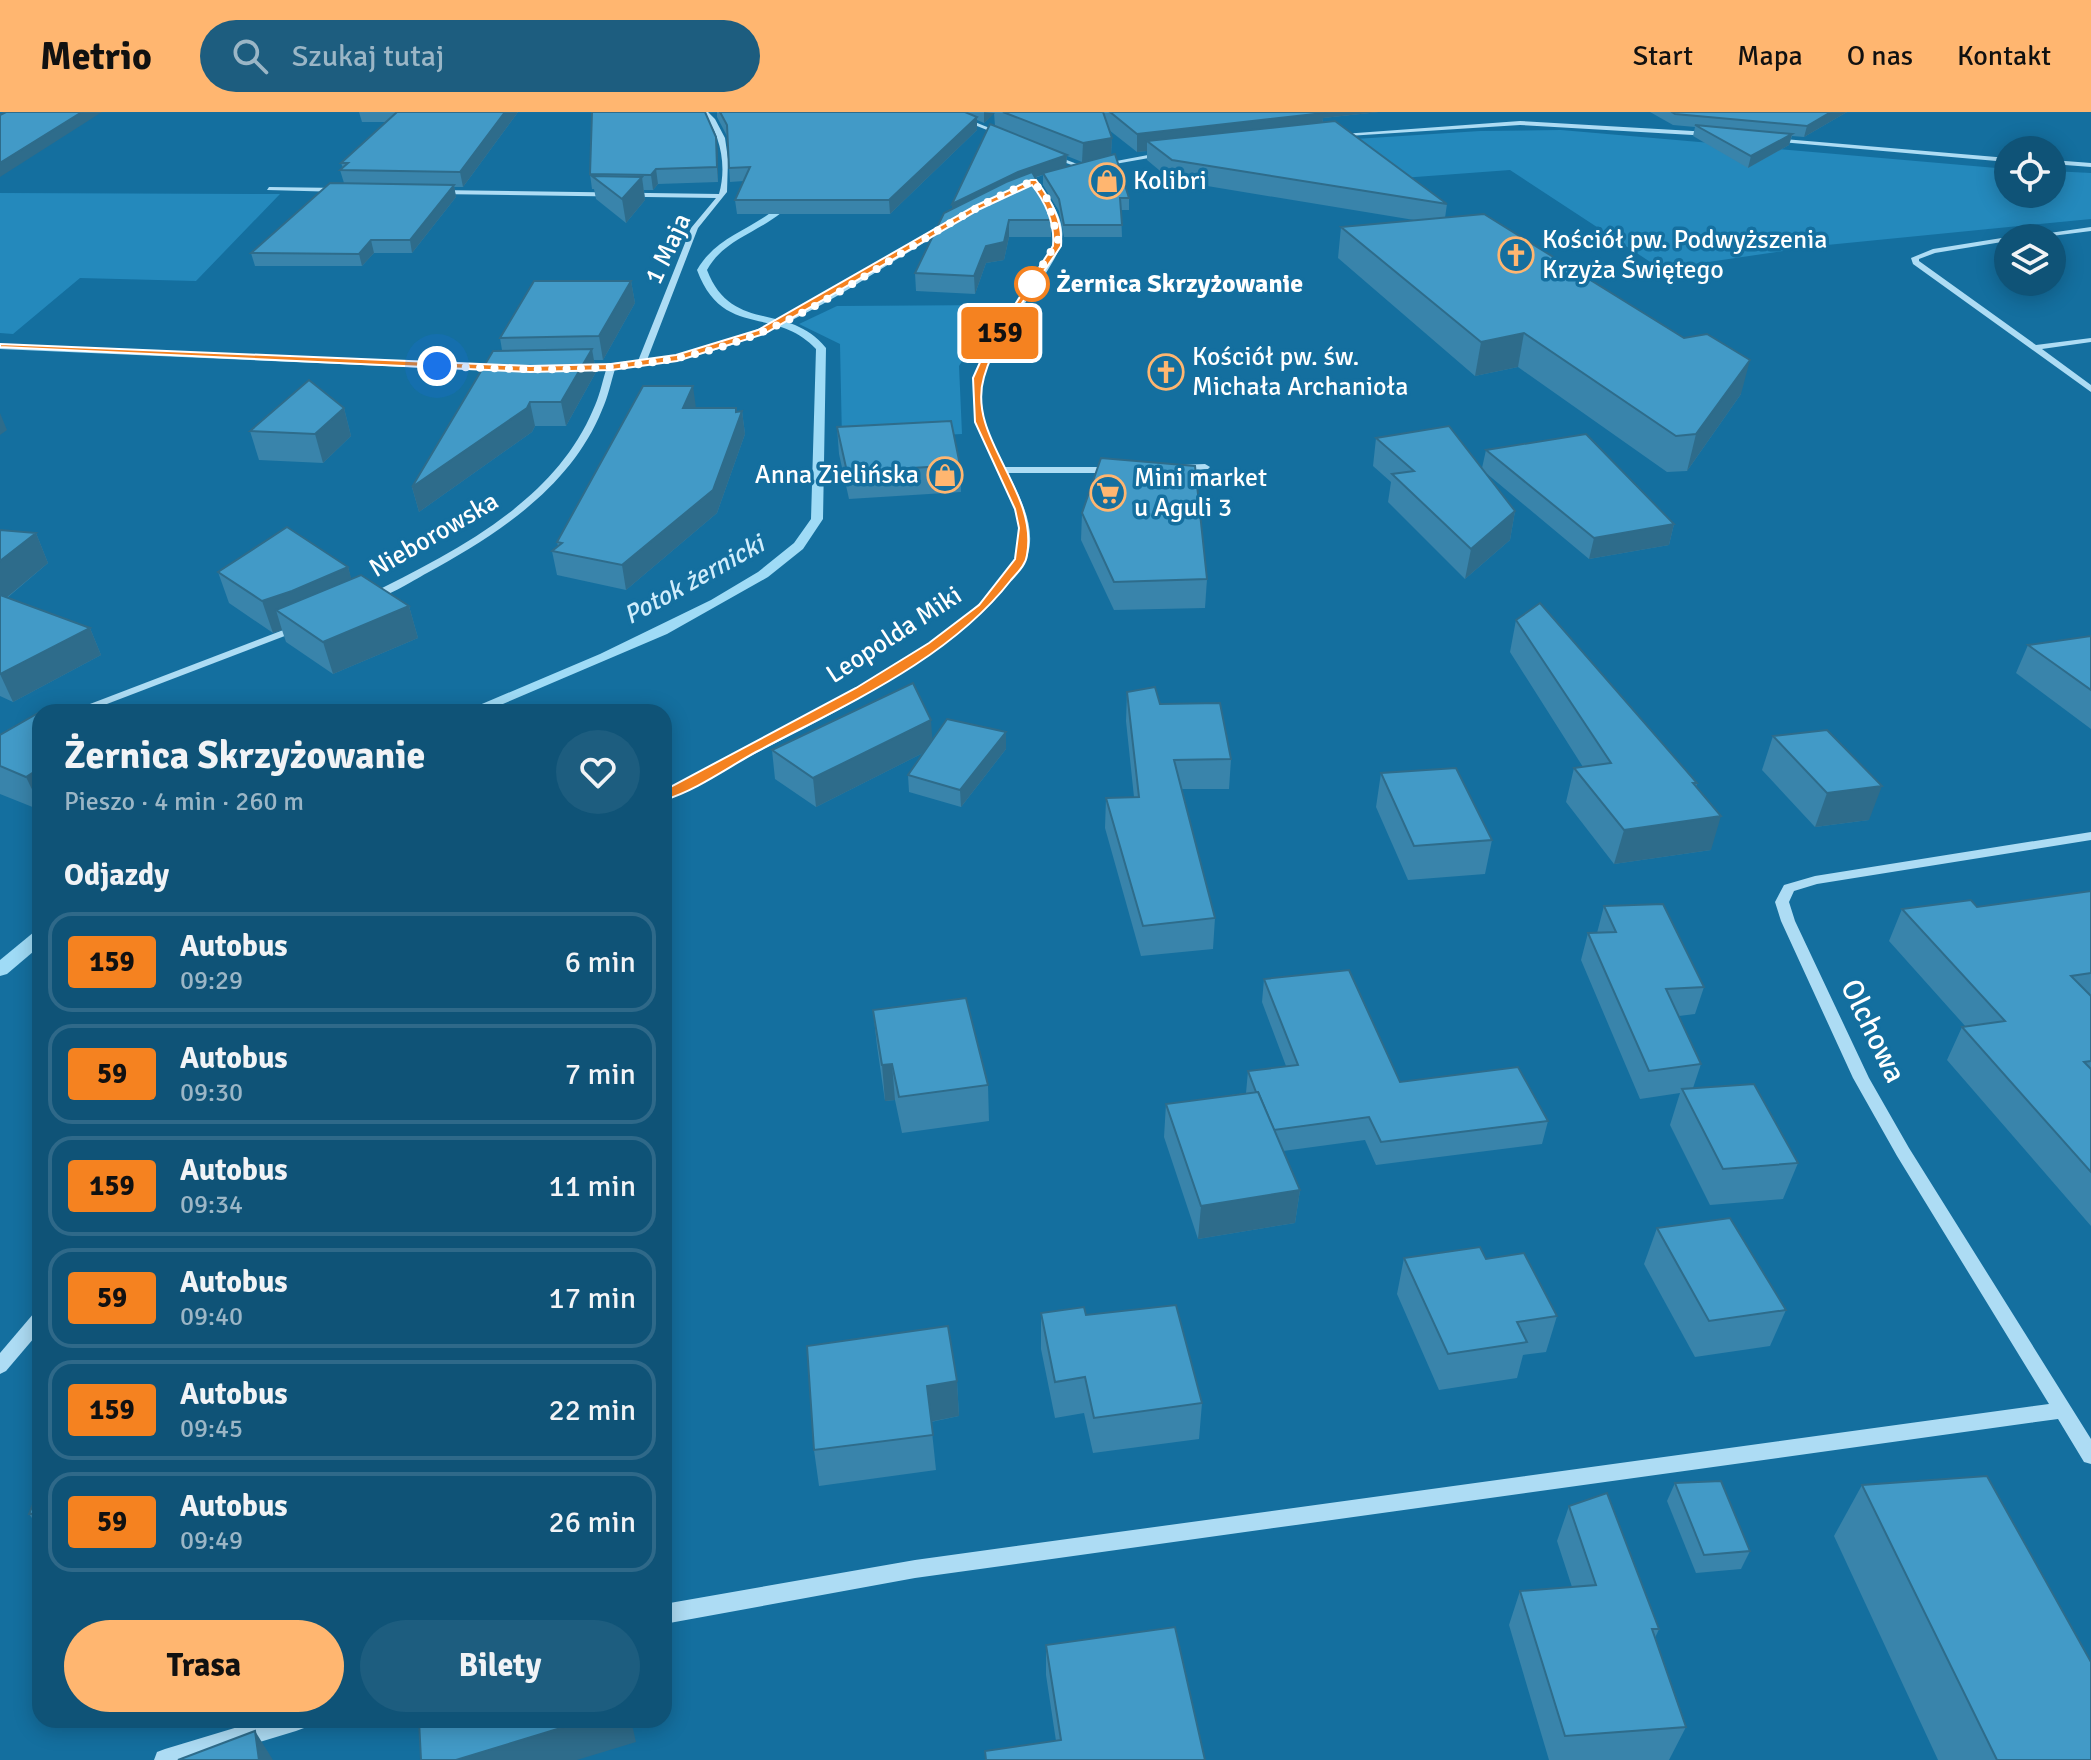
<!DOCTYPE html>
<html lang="pl">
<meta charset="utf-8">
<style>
body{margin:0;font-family:Signika,sans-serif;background:#1d5d7f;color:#f1f3f6;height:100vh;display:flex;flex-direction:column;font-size:30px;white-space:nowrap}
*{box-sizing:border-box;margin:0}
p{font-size:26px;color:#9bb6c6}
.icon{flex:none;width:44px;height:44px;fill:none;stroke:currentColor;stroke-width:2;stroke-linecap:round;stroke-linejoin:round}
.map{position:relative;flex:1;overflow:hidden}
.panel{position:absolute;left:32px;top:592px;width:640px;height:1024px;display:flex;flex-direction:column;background:#0f5377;border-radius:24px;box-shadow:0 4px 20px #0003}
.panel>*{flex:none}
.badge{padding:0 16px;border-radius:6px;font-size:28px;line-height:52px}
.fabs{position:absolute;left:1994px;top:24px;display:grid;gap:16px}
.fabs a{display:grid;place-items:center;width:72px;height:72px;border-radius:50%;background:#0f5377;box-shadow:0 4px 20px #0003;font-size:40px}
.you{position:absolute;width:40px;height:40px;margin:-20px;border:6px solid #fff;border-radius:50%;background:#1a73e8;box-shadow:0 0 0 12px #1a73e833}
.map>.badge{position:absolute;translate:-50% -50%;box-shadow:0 0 0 4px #fff}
h2{padding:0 32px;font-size:30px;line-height:72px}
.round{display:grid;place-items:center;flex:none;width:84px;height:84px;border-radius:42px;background:#1d5d7f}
.head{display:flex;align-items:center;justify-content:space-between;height:136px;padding:0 32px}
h1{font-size:38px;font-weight:800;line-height:60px}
.primary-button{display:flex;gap:16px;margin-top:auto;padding:16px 32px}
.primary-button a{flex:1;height:92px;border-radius:48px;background:#ffb670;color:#111;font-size:32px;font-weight:800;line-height:92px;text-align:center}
.primary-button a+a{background:#1d5d7f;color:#f1f3f6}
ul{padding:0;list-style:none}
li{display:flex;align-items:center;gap:24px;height:100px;margin:0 16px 12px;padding:0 16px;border:4px solid #2f6989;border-radius:24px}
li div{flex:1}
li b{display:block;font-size:30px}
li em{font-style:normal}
li .badge{min-width:88px;font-weight:700;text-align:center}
header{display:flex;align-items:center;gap:48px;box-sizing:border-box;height:112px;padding:0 40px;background:#ffb670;color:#111}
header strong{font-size:38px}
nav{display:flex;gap:44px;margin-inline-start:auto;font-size:28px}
.search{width:560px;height:72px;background:#1d5d7f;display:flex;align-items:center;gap:20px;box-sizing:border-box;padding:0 28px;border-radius:44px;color:#9bb6c6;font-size:30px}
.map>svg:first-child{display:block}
.green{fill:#2489bc}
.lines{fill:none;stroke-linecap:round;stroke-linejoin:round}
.stream{fill:#9fdbf6;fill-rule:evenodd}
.minor{fill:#addcf4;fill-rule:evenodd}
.wall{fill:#3984ab;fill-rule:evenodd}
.shaded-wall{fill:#2e6c8b}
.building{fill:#429ac7;stroke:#2e6c8b;stroke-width:2}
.line{fill:#f58220;stroke:#fff;stroke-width:2}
.walk{stroke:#fff;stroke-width:8;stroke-dasharray:0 14.4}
.stop-dot{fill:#fff;stroke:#f58220;stroke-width:4}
.labels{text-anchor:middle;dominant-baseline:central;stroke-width:7;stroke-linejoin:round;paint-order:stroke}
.far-poi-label{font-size:26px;fill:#fff;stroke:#146f9f;text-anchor:start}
.far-street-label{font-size:26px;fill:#fff;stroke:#146f9f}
.far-stop-label{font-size:26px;font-weight:bold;fill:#fff;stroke:#146f9f;text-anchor:start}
.far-water-label{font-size:26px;font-style:italic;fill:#cfedfc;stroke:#146f9f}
.street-label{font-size:30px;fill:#fff;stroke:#146f9f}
</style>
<header>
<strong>Metrio</strong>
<div class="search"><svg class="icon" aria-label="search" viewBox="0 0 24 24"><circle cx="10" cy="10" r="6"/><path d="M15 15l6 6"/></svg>Szukaj tutaj</div>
<nav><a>Start</a><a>Mapa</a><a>O nas</a><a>Kontakt</a></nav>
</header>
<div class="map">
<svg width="2091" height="1648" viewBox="0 0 2091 1648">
<rect width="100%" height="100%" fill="#146f9f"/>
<!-- green -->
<g class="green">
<path d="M1561 18 2008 57V82H2052V59L2091 61V107L1817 134 1661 157 1510 58 1265 76 1355 27 1480 19Z"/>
<path d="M0 81 280 82 196 169 80 166 13 222 0 221Z"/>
<path d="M998 193 959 254 962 322 842 328 840 232 799 212 837 194Z"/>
</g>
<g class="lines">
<!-- stream -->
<g class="stream">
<path d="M791 81 798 83C773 119 727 121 707 158 732 223 788 189 826 236L823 407 803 437 768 465 667 522 484 600H463L600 542 711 488 758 460 794 431 811 407 816 237C775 193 723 228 697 158 719 119 765 116 791 81Z"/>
<path d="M40 818V834L7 862 0 864V848L34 820Z"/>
</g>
<!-- minor -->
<g class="minor">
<path d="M702 0H708L715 7 725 26 728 47 727 80 698 116 647 248C761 234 851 168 946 109L953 111C932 127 908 140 886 154 793 213 726 246 615 257 611 270 608 285 602 298 571 375 497 423 427 461 412 469 382 489 366 488V484C452 441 553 392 593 298 599 286 602 271 606 258L576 260 572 257 576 254 638 249 691 116 716 86 437 82 434 80 437 78 719 82C727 55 721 21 702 0Z"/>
<path d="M942 0H950L1007 23 1002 24Z"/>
<path d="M1520 9 1710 20 1713 22 1710 24 1520 13 1332 25 1329 23Z"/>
<path d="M1771 26 2008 46V50L1769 29Z"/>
<path d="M1164 40 1166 43 1098 55 1095 53Z"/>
<path d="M1047 42H1051L1085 55 1080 56 1047 44Z"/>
<path d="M2052 48 2091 51V55L2052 52Z"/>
<path d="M1034 72H1038C1050 86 1065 108 1062 127 1060 139 1052 151 1046 161 1025 194 988 234 982 273 977 302 993 330 1005 355H1114L1119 358 1114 361H1008C1020 385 1036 415 1028 442 1026 451 1018 459 1012 467 955 544 825 606 740 649 716 662 690 680 664 688V679C768 624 884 577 973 497 989 483 1006 466 1016 447 1025 431 1019 409 1014 393 994 338 953 301 986 240 1003 213 1059 145 1054 116 1051 99 1039 85 1034 72Z"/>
<path d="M269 75 341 76 344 78 341 80 267 78Z"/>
<path d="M2091 115V119L2036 126H2015Z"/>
<path d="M2008 125 2011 126H2008V129L1935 141 1919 147V149L2036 233 2091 226V230L2042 237 2091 273V280L1913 152 1911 146 1933 137Z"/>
<path d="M0 233 499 253 503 256 499 259 0 237Z"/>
<path d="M1205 352 1210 355 1208 357 1179 359 1174 356 1179 353Z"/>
<path d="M299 512 304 515 303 517 86 600H69Z"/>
<path d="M2091 720V728L1817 772 1794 779 1789 790 1795 809 1869 966 1909 1036 2091 1327V1352L2084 1350 2058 1307 915 1466 664 1512V1492L915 1448 2049 1292 1897 1044 1853 966 1781 809 1775 790 1784 773 1815 764Z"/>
<path d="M40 1199V1219L6 1259 0 1262V1241L34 1201Z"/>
<path d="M261 1608H307L304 1616 296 1619 201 1648H154L157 1640 165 1637Z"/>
</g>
</g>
<!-- wall -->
<g class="wall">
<path d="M359 0H518L463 75H454L456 85 412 141H374L362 154H255L251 141 344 71 340 58 343 56 341 51 386 10H362Z"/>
<path d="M717 0H1379L1323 6V10L1447 92 1445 106 1741 282 1687 359 1667 360 1518 255 1475 264 1338 146 1341 115 1414 108 1171 68 1147 48V39L1137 40 1109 18 1112 26 1111 43 1129 86V98H1121L1122 125H1064L1059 99 1043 73V63L1035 66 1051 108V125H1009L1004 148 986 151 975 182 916 179 915 161 952 98V92L995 14 994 1 984 11 977 8V18L890 102H737L735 88 744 69 730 70 727 24 717 5ZM1067 44 1082 50 1093 48 1066 55Z"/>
<path d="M1650 0H1847L1804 25 1792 24 1789 33 1748 56 1693 24 1695 15 1673 13Z"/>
<path d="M718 39V70L658 72 653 78H644L645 88 626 111 596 87 594 77H592L590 62Z"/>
<path d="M631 169 635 191 603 248H594L596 260 566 314H535L532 320 419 400 412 375 502 238 500 226Z"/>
<path d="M344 296 351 324 323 351 259 348 250 319Z"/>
<path d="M696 296H736L737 300 742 299 745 322 717 401 626 478 557 463 552 439 558 434 557 430Z"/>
<path d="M837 315 960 353 961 380 849 387 839 342Z"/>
<path d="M1376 326 1482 356 1486 338 1674 412 1669 433 1589 447 1486 361 1515 399 1510 428 1465 467 1388 390 1391 370 1373 354Z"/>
<path d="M1082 401 1207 467 1205 496 1114 498 1081 428Z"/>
<path d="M0 418 36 421 48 451 7 486 90 516 101 543 13 590 0 584Z"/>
<path d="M348 455 351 467 409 494 418 526 333 562 286 530 282 518 273 521 229 491 218 460Z"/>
<path d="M1516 508 1697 671 1696 675 1711 738 1614 752 1566 690 1574 656 1583 655 1510 540Z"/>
<path d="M2091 524V617L2016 561 2028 533Z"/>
<path d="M1127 580 1160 592 1231 647 1229 677H1182L1215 806 1213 837 1141 844 1105 716 1106 686 1134 685 1126 609Z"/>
<path d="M40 600V698L0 682V623Z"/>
<path d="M1006 620V637L961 695 909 680 908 663 923 641 816 695 775 667 772 638 932 628Z"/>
<path d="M1773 624 1869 708 1815 715 1762 658Z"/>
<path d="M1381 661 1492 728 1485 762 1408 768 1376 695Z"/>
<path d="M2091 779V1114L1947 948 1962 915H1966L1889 829 1902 797 1977 795Z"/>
<path d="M1604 794 1704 875 1695 902 1679 904 1701 952 1693 976 1798 1051 1783 1087 1710 1093 1670 1013 1680 981 1640 987 1581 848 1588 821H1597Z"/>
<path d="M1264 867 1400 970 1548 1009 1542 1032 1376 1053 1365 1028 1283 1039 1300 1078 1295 1111 1198 1127 1164 1025 1166 992 1246 981 1248 959 1286 954 1262 890Z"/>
<path d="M873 898 988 973 989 1009 902 1021 895 988 885 989 877 934Z"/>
<path d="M1657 1116 1786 1198 1770 1234 1695 1245 1644 1152Z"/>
<path d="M1404 1146 1486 1147 1557 1204 1546 1240 1523 1243 1517 1266 1439 1278 1397 1182Z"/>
<path d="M1041 1201 1086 1203 1202 1291 1199 1327 1093 1341 1084 1301 1055 1306 1041 1237Z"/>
<path d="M957 1269 959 1304 931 1310 936 1358 819 1374 814 1338Z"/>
<path d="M1675 1371 1750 1439 1741 1457 1696 1461 1667 1389Z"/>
<path d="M1862 1373 2091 1648H1938L1834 1424Z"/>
<path d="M40 1375V1417L29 1402Z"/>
<path d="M1569 1394 1659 1517 1655 1526 1686 1615 1669 1648H1549L1509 1513 1520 1479 1572 1475 1557 1429Z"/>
<path d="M1046 1533 1205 1648H986L985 1639 1056 1629 1046 1563Z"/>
</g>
<!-- shaded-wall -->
<g class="shaded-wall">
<path d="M82 0H102L0 65V51Z"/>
<path d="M505 0H518L463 75 460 60Z"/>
<path d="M984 0 995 1 984 11Z"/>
<path d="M1307 0H1379L1323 6 1322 19 1147 29V39L1137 40V22Z"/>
<path d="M1831 0H1847L1804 25 1807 14Z"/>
<path d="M977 5V18L890 102 889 88Z"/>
<path d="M1792 22 1789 33 1748 56 1751 44Z"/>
<path d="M716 25 718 39V70L717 55Z"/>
<path d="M1112 26 1111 45 1082 50 1083 31Z"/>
<path d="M1067 43 1066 55 1018 71 952 104V92L1018 60Z"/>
<path d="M656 57 658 72 653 78 651 63Z"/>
<path d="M642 65 645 88 626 111 622 87Z"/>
<path d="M454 73 456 85 412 141 410 128Z"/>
<path d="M1009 108V125L1004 148 986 151 975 182 974 164 986 134Z"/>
<path d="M371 128 374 141 362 154 359 142Z"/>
<path d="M631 169 635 191 603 248 599 224Z"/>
<path d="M1524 221 1518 255 1475 264 1481 230Z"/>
<path d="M592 237 596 260 566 314 561 290Z"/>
<path d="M1750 248 1741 282 1687 359 1696 322Z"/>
<path d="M693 274 696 296H683Z"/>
<path d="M530 290 535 314 532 320 419 400 412 375Z"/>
<path d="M344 296 351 324 323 351 315 322Z"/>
<path d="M736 296 738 310 742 299 745 322 717 401 626 478 622 453 736 300Z"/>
<path d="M0 301 7 318 0 323Z"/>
<path d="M1515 399 1510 428 1465 467 1471 437Z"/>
<path d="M1674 412 1669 433 1589 447 1594 426Z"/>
<path d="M36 421 48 451 0 491V449Z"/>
<path d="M348 455 357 486 276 498 282 518 273 521 262 489Z"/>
<path d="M409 494 418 526 333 562 323 530Z"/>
<path d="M90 516 101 543 13 590 0 562Z"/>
<path d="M931 608 933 636 816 695 813 666Z"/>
<path d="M1006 620V637L961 695 960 678Z"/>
<path d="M40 656V694L26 665Z"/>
<path d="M1882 674 1869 708 1815 715 1827 681Z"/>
<path d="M1721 704 1711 738 1614 752 1624 718Z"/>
<path d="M892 952 895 988 885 989 882 953Z"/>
<path d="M1300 1078 1295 1111 1198 1127 1201 1094Z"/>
<path d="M957 1269 959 1304 929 1310 927 1274Z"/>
<path d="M587 1608H631L636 1630 577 1648H456Z"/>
<path d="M255 1619 273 1648H259Z"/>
</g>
<!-- building -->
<g class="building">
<path d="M6 0H82L0 51V3Z"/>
<path d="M397 0H505L460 60 340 58 348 51H341Z"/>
<path d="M592 0H705L716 25 717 55 656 57 651 63 590 62Z"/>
<path d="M720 0H965L977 5 889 88H735L750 55 729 56 727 13Z"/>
<path d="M1003 0H1103L1112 26 1083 31Z"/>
<path d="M1110 0H1322L1324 1 1137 22Z"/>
<path d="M1672 0H1831L1807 14 1675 2Z"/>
<path d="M1335 9 1447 92 1172 48 1147 29Z"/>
<path d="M990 12 1067 43 1018 60 952 92Z"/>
<path d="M1695 13 1792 22 1751 44Z"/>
<path d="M1115 42 1129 86H1120L1122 113H1064L1059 87 1043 61Z"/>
<path d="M1032 60 1047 86 1051 108H1009L1004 130 986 134 974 164 915 161 944 101 1006 70Z"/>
<path d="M592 64 642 65 622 87Z"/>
<path d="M330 71 454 73 410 128H371L359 142 251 141Z"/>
<path d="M1484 102 1684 226 1707 222 1750 248 1696 322 1676 324 1524 221 1481 230 1341 115Z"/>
<path d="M534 169H631L599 224 500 226Z"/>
<path d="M592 237 561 290H530L527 296 412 375 493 239Z"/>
<path d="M309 268 344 296 315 322 250 319Z"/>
<path d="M643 274H693L683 296H736V300L742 299 713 378 622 453 552 439 562 431 557 430Z"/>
<path d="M951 309 960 353 847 360 837 315Z"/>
<path d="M1449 314 1515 399 1471 437 1392 362 1414 359 1376 326Z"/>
<path d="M1586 322 1674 412 1594 426 1486 338Z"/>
<path d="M1101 346 1195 354 1207 467 1114 470 1082 401Z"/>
<path d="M287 415 348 455 292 479 262 489 218 460Z"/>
<path d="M0 418 36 421 0 449Z"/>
<path d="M361 463 409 494 323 530 276 498Z"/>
<path d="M0 483 90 516 0 562Z"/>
<path d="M1540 491 1697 671H1693L1721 704 1624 718 1574 656 1611 651 1516 508Z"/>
<path d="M2091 524V578L2028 533Z"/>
<path d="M913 571 931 608 813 666 772 638Z"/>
<path d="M1155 575 1160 592 1220 591 1231 647 1174 648 1215 806 1143 814 1106 686 1139 685 1127 580Z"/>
<path d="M48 596 58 600H41Z"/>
<path d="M40 600V656L26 665 0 654V623Z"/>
<path d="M947 607 1006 620 960 678 908 663Z"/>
<path d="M1827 618 1882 674 1827 681 1773 624Z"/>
<path d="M1456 656 1492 728 1414 734 1381 661Z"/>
<path d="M2091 779V861L2071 864 2091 884V949L2084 950 2091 957V1060L1962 915 2005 909 1902 797 1971 788 1977 795Z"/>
<path d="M1663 792 1704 875 1666 877 1701 952 1649 959 1588 821 1616 820 1604 794Z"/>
<path d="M1349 858 1400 970 1518 955 1548 1009 1381 1030 1369 1005 1274 1018 1258 980H1256L1248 959 1298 953 1264 867Z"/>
<path d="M966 886 988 973 899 985 892 952 882 953 873 898Z"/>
<path d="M1754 972 1798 1051 1723 1057 1682 977Z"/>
<path d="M1258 980 1300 1078 1201 1094 1166 992Z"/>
<path d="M1730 1106 1786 1198 1709 1209 1657 1116Z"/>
<path d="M1480 1135 1486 1147 1524 1141 1557 1204 1517 1210 1527 1230 1448 1242 1404 1146Z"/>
<path d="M1176 1193 1202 1291 1094 1306 1085 1265 1055 1270 1041 1201 1084 1195 1086 1203Z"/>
<path d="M948 1214 957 1269 927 1274 933 1323 814 1338 807 1234Z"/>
<path d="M1987 1364 2091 1550V1648H1997L1862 1373Z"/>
<path d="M1721 1369 1750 1439 1704 1443 1675 1371Z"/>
<path d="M40 1375V1401L29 1402Z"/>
<path d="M1607 1381 1659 1517H1652L1686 1615 1565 1624 1520 1479 1596 1473 1569 1394Z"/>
<path d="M1175 1515 1205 1648H986L985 1639 1061 1628 1046 1533Z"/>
<path d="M419 1608H587L456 1648H421Z"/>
<path d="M255 1619 259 1648H178Z"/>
</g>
<!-- line -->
<path class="line" d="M1031 68H1036C1051 88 1063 108 1061 134 1036 172 996 222 984 265 966 326 1039 378 1027 443 1026 453 1017 461 1011 468 948 549 844 593 756 640 727 656 695 679 664 688L659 687V681L856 576 929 531 979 493 1015 447 1019 416 1015 397 975 310 973 266 986 237 1053 134C1055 111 1046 91 1032 73L980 97 764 222 677 249 611 258 530 260 0 235V232L530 254 611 252 676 243 758 218 975 94Z"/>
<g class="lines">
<!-- walk -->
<path class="walk" d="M437 254C536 258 638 264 733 231 838 196 929 111 1033 69L1048 88 1058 128 1025 182 1032 172"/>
</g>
<!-- icons -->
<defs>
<symbol id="shop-ring" viewBox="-11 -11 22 22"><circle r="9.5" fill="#146f9f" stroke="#ffb670" stroke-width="1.5"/><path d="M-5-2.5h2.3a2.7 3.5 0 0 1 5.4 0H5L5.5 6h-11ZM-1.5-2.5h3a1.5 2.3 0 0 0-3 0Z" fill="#ffb670"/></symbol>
<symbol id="church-ring" viewBox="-11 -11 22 22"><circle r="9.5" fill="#146f9f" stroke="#ffb670" stroke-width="1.5"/><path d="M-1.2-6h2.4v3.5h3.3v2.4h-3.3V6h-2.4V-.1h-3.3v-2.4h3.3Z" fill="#ffb670"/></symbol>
<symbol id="supermarket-ring" viewBox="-11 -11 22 22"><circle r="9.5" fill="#146f9f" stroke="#ffb670" stroke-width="1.5"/><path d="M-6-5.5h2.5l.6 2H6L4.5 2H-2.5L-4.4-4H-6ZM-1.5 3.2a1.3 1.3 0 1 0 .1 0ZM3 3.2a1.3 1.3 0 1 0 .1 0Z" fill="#ffb670"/></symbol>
</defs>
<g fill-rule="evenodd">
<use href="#shop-ring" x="1087" y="49" width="40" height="40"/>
<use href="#church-ring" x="1496" y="123" width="40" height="40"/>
<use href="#church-ring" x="1146" y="240" width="40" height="40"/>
<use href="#shop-ring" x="925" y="343" width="40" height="40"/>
<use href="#supermarket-ring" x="1088" y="361" width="40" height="40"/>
</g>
<!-- markers -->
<circle class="stop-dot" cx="1032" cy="172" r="16"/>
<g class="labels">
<!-- far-poi labels -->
<g class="far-poi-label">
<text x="1133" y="69">Kolibri</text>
<text x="1542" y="128">Kościół pw. Podwyższenia<tspan x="1542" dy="30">Krzyża Świętego</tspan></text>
<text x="1192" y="245">Kościół pw. św.<tspan x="1192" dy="30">Michała Archanioła</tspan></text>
<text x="919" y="363" text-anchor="end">Anna Zielińska</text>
<text x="1134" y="366">Mini market<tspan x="1134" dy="30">u Aguli 3</tspan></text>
</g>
<!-- far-street labels -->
<g class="far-street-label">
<text transform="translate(668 137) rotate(-65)">1 Maja</text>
<text transform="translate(434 423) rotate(-30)">Nieborowska</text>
<text transform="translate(894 523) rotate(-33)">Leopolda Miki</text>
</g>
<!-- far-stop labels -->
<g class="far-stop-label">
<text x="1056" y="172">Żernica Skrzyżowanie</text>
</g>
<!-- far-water labels -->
<g class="far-water-label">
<text transform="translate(694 468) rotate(-29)">Potok żernicki</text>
</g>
<!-- street labels -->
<g class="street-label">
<text transform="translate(1873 919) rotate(64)">Olchowa</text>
</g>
</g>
</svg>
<div class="fabs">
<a><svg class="icon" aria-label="locate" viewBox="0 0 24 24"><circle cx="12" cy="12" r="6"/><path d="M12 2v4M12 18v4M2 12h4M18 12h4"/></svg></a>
<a><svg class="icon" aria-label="layers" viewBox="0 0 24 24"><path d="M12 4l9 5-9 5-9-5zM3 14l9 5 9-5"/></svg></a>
</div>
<div class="you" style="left:437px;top:254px"></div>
<b class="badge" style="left:1000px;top:221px;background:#f58220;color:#111">159</b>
<section class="panel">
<div class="head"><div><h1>Żernica Skrzyżowanie</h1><p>Pieszo · 4 min · 260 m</p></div><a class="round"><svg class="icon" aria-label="heart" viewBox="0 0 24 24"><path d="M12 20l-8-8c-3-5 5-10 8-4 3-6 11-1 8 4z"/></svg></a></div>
<h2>Odjazdy</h2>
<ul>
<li><span class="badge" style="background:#f58220;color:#111">159</span><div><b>Autobus</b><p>09:29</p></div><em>6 min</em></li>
<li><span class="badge" style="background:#f58220;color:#111">59</span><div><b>Autobus</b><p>09:30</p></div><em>7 min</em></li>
<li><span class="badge" style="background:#f58220;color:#111">159</span><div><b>Autobus</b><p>09:34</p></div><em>11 min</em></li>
<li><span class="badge" style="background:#f58220;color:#111">59</span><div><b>Autobus</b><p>09:40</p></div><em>17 min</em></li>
<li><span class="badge" style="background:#f58220;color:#111">159</span><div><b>Autobus</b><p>09:45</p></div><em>22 min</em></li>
<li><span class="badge" style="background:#f58220;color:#111">59</span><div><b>Autobus</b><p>09:49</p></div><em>26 min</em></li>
</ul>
<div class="primary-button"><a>Trasa</a><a>Bilety</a></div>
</section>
</div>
